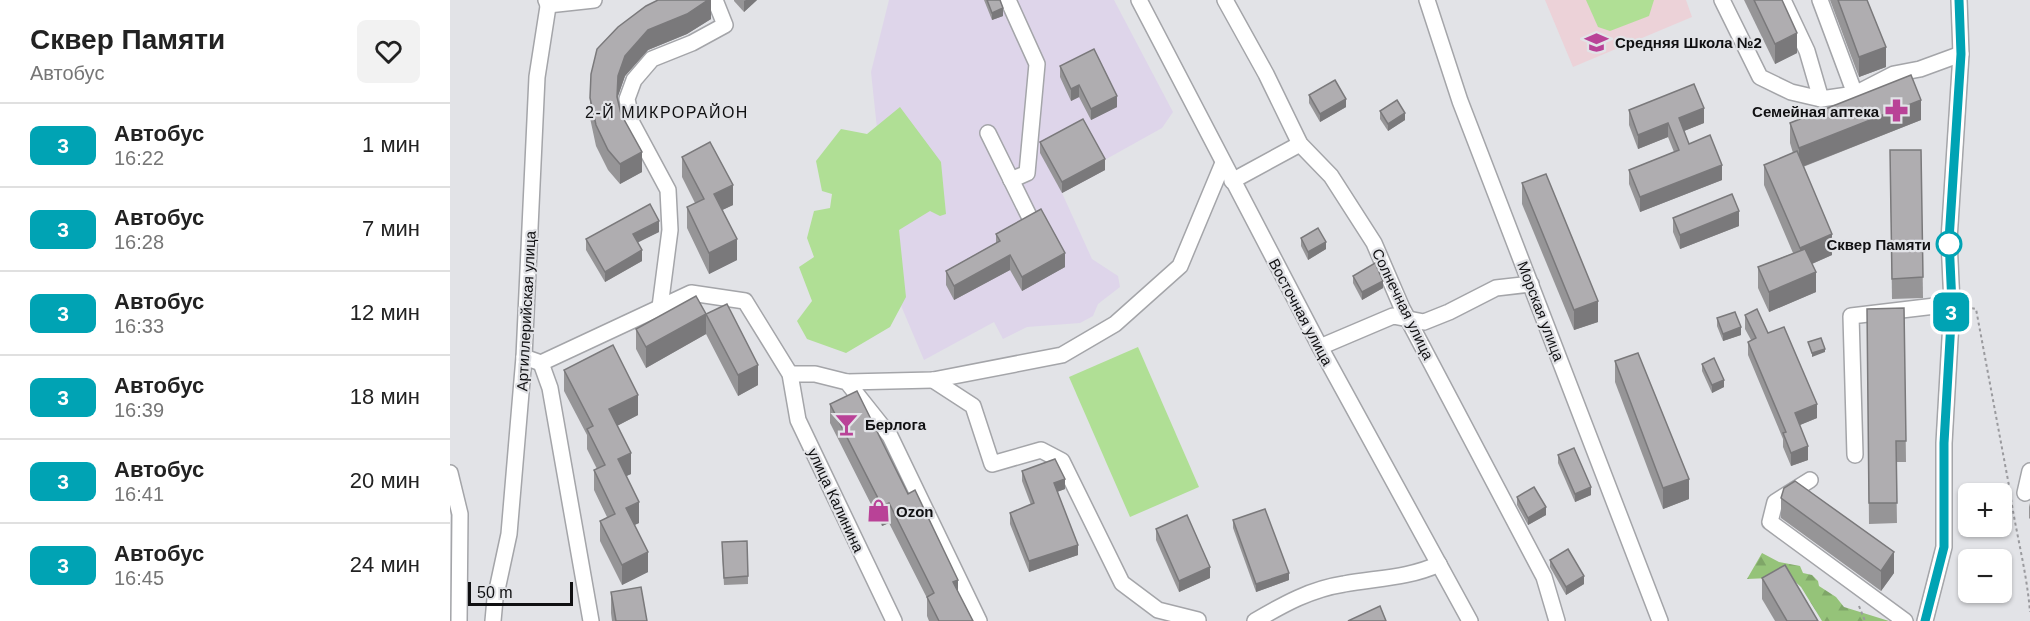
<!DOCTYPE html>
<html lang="ru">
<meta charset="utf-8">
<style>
body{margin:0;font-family:Helvetica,sans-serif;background:#f2f2f2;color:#222;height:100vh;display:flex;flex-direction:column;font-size:22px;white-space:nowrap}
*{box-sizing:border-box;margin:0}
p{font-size:20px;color:#767676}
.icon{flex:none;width:33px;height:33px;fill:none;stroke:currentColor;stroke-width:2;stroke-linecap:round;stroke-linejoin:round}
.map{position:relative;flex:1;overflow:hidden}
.drawer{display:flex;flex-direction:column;background:#fff;width:450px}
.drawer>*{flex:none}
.badge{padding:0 12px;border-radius:9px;font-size:21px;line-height:39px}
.controls{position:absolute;left:1508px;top:483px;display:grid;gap:12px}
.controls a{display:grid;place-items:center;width:54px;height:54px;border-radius:9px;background:#fff;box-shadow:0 2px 4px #0004;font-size:30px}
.scale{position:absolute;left:18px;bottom:15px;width:105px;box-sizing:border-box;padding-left:6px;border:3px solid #101012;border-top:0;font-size:16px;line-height:21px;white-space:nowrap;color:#101012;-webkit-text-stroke:4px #e2e3e7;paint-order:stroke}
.map>.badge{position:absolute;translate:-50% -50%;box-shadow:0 0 0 3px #fff}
.round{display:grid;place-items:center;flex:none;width:63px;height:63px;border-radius:9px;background:#f2f2f2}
.head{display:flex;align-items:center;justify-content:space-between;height:102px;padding:0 30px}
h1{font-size:28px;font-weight:800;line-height:45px}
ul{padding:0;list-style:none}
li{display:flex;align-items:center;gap:18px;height:84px;padding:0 30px;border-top:2px solid #e0e0e0}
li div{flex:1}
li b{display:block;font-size:22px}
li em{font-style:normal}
li .badge{min-width:66px;font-weight:700;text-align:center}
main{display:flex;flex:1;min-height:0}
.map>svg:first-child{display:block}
.industrial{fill:#ded5ea}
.education{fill:#ecd2d8}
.forest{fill:url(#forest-firs)}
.green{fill:#b0df95}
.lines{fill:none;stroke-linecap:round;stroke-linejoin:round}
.minor-casing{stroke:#a4a5a9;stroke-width:18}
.path{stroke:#9a9a9e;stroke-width:2;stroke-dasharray:3 3;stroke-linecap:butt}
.minor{stroke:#fff;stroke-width:15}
.wall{fill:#969597}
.shaded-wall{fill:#7a797b}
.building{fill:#afadb0;stroke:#7a797b;stroke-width:1.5}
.line-casing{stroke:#fff;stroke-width:14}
.line{stroke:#00a3b4;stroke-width:9}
.stop-dot{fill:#fff;stroke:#00a3b4;stroke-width:3}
.labels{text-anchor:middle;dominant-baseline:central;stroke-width:4.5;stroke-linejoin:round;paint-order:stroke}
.poi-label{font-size:15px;font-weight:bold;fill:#101012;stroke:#e2e3e7;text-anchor:start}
.stop-label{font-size:15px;font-weight:bold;fill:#101012;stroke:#e2e3e7;text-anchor:end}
.street-label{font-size:15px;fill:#101012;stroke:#e2e3e7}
.neighbourhood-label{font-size:16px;letter-spacing:1.5px;fill:#101012;stroke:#e2e3e7}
</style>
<main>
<section class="drawer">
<div class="head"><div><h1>Сквер Памяти</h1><p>Автобус</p></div><a class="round"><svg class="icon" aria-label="heart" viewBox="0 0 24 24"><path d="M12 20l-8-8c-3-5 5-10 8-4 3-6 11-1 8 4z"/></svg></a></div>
<ul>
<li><span class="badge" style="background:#00a3b4;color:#fff">3</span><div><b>Автобус</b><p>16:22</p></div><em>1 мин</em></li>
<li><span class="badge" style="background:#00a3b4;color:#fff">3</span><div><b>Автобус</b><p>16:28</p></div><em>7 мин</em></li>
<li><span class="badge" style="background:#00a3b4;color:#fff">3</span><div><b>Автобус</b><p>16:33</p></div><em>12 мин</em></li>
<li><span class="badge" style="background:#00a3b4;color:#fff">3</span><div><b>Автобус</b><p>16:39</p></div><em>18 мин</em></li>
<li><span class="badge" style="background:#00a3b4;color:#fff">3</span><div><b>Автобус</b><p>16:41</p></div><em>20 мин</em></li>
<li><span class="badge" style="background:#00a3b4;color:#fff">3</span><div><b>Автобус</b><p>16:45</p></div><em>24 мин</em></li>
</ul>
</section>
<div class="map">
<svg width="1580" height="621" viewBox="0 0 1580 621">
<defs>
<pattern id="forest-firs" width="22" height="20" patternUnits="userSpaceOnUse" patternTransform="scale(1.5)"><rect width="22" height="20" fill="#95c379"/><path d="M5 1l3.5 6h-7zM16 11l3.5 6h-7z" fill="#7fa668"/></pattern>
</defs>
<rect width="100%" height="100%" fill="#e2e3e7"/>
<!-- industrial -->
<path class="industrial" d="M439 0H664L723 112 712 128 651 162 655 170 612 193 642 259 668 276 670 287 648 304 643 316 630 323 577 327 553 339 544 322 474 360 444 289 421 72Z"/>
<!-- education -->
<path class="education" d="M1095 0H1236L1242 17 1123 67Z"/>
<!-- forest -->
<path class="forest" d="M1312 553 1329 562 1350 566 1353 573 1362 575 1368 581 1369 586 1386 597 1394 607 1439 621H1372L1351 587 1340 577 1297 579Z"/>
<!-- green -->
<g class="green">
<path d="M1136 0H1204L1199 16 1160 31 1148 27Z"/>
<path d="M450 107 491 162 496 214 490 216 480 211 449 230 456 297 440 327 396 353 357 339 347 321 362 301 349 267 364 257 357 238 364 211 380 208 382 194 372 191 366 161 391 129 417 134Z"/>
<path d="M688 347 749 487 680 517 619 377Z"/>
</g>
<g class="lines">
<defs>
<g id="minor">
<path d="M96 0 98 5 144 0"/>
<path d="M558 0 587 64 577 173 561 180"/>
<path d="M689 0 870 347 1020 621"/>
<path d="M775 0 816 74 850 144 881 176 924 243 952 308 1094 577 1107 621"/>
<path d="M977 0 1010 101 1210 621"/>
<path d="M1272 0 1310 77 1341 92 1371 99"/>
<path d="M1333 0 1357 51 1371 99 1405 94 1444 74 1470 69 1511 54"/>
<path d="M1370 0 1405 94"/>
<path d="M538 133 580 218"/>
<path d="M782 181 850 144"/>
<path d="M210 307 220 230 218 190 182 123 177 99 184 80 202 59 242 43 275 25 265 0"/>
<path d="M870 347 943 316 974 322 999 312 1046 288 1081 284"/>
<path d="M74 357 91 363 241 293 295 301 340 374 348 420 444 621"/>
<path d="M91 363 100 388 141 621"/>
<path d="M340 374H365L397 382 440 436 529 621"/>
<path d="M483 380 523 406 542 464 591 450 612 461 672 583 708 610 748 620"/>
<path d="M397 382 483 380 612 355 665 324 730 266 773 163"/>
<path d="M1405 455 1401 316 1502 304"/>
<path d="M0 473 10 514 9 621"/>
<path d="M1360 480 1325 502 1320 522 1455 621"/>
<path d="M1575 493 1580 471"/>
<path d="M43 621 45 599 59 534 74 357 87 77 99 0"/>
<path d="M805 621C834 604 861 589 894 584 927 578 959 578 989 564"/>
<path d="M1475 621 1494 547V443L1502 304 1499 240 1511 54 1509 0"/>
</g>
</defs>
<!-- minor casing -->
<use href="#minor" class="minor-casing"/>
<!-- path -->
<g class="path">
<path d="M1516 307 1526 309 1560 491"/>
<path d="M1561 499C1567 537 1577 574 1580 612"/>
<path d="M1409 606 1415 621"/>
</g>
<!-- minor -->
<use href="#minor" class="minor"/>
</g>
<!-- wall -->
<g class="wall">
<path d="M261 0V19L237 34 198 50 175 76 168 96V100L171 114 192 172 170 184 158 170 146 146 140 118V98L168 27Z"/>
<path d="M284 0H307L294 12 284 1Z"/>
<path d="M534 0H550L553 16 542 20Z"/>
<path d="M1294 0H1332L1347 53 1325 64Z"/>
<path d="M1380 0H1417L1436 67 1409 77Z"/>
<path d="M610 66 667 107 641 120 629 97 621 101 610 77Z"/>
<path d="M859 95 896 107 870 122 859 103Z"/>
<path d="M1179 110 1254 123 1234 131 1239 144 1272 180 1190 212 1179 184V170L1224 152 1218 137 1188 149 1179 125Z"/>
<path d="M930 111 955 120 938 131 930 119Z"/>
<path d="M1471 120 1353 167 1382 255 1362 264 1366 292 1319 312 1308 288V267L1343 253 1314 185V165L1343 153 1340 143V123Z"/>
<path d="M590 142 655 170 612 193 590 153Z"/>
<path d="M1440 150H1471L1473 298 1442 299Z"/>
<path d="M232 157 283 205 272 210 287 260 259 274 237 228V207L245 203 232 177Z"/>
<path d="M1072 183 1148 322 1124 330 1072 204Z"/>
<path d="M1223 218 1289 226 1230 249 1223 232Z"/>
<path d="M209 232 187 242 192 261 155 282 136 250V239Z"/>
<path d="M546 234 615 267 572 291 560 270 504 300 496 285V271L546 243Z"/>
<path d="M851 238 876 249 858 260 851 246Z"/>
<path d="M903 276 933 288 912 300 903 283Z"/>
<path d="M1454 308 1456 462H1446L1447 523 1419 524 1417 309Z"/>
<path d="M256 314 308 385 288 396 256 334 196 368 186 349V329Z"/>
<path d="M1295 315 1318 333 1367 418 1350 425 1358 460 1341 466 1333 447V439L1298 355V342L1301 340 1295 329Z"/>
<path d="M1267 318 1291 335 1273 341 1267 326Z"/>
<path d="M1165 361 1239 499 1213 509 1165 382Z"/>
<path d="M1252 364 1274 387 1262 393 1252 371Z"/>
<path d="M114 370 188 415 167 426 181 474 176 476 189 523 184 525 198 572 172 585 150 541V521L157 517 144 490V470L147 469 137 449V435L114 391Z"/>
<path d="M380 404 458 494 523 621H479L477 616V598L439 523 432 526 380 423Z"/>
<path d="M1108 455 1141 495 1125 502 1108 463Z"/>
<path d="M572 471 615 489 607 492 628 555 579 572 560 524V513L581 505 572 481Z"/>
<path d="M1067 497 1096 515 1078 525 1067 505Z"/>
<path d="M1331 498 1444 573 1431 591 1331 518Z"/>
<path d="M1580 503V519L1579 518V507Z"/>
<path d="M783 520 839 580 806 592 783 528Z"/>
<path d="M706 529 760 578 729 592 706 540Z"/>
<path d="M272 550 298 576V584L274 585Z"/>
<path d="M1100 560 1134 584 1116 595 1100 567Z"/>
<path d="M1312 578 1368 621H1325L1312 599Z"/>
<path d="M161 592 197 621H162L161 613Z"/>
</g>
<!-- shaded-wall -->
<g class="shaded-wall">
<path d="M258 0H261V19L237 34 198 50 175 76 168 96 167 118 168 76 175 56 198 30Z"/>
<path d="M296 0H307L294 12V1Z"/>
<path d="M553 8V16L542 20V13Z"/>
<path d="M1347 33V53L1325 64V44Z"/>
<path d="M1436 47V67L1409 77V57Z"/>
<path d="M629 85V97L621 101V89Z"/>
<path d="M667 96V107L641 120V109Z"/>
<path d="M896 99V107L870 122V114Z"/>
<path d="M1471 100V120L1349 168V148Z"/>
<path d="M1254 108V123L1229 133V118Z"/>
<path d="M955 113V120L938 131V124Z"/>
<path d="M1218 123V137L1188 149V135Z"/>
<path d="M192 152V172L170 184V164Z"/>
<path d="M655 159V170L612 193V182Z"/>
<path d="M1272 165V180L1190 212V197Z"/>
<path d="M283 185V205L264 214V194Z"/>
<path d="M1289 211V226L1230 249V235Z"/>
<path d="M209 221V232L183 245V234Z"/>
<path d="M1382 234V255L1350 269V248Z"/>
<path d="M287 239V260L259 274V253Z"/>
<path d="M876 242V249L858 260V252Z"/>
<path d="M192 250V261L155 282V272Z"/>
<path d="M615 253V267L572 291V277Z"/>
<path d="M560 255V270L504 300V286Z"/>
<path d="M1366 272V292L1319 312V292Z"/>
<path d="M933 281V288L912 300V292Z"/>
<path d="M1148 301V322L1124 330V310Z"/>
<path d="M256 314V334L196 368V347Z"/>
<path d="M1291 327V335L1273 341V334Z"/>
<path d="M1375 349V352L1362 357V353Z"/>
<path d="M308 365V385L288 396V375Z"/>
<path d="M1274 380V387L1262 393V385Z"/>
<path d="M188 395V415L159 430V409Z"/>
<path d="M1367 404V418L1345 427V413Z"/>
<path d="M1358 446V460L1341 466V453Z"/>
<path d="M181 453V474L168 480V459Z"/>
<path d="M615 479V489L604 493V483Z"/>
<path d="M1239 479V499L1213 509V488Z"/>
<path d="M1141 487V495L1125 502V494Z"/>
<path d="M189 502V523L176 529V508Z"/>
<path d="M439 503V523L432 526V506Z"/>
<path d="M1096 507V515L1078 525V518Z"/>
<path d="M628 545V555L579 572V561Z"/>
<path d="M198 552V572L172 585V565Z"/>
<path d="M1444 552V573L1431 591V571Z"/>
<path d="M760 567V578L729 592V581Z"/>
<path d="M839 573V580L806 592V584Z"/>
<path d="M1134 576V584L1116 595V587Z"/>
<path d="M508 580V600L503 582Z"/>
</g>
<!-- building -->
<g class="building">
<path d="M208 0H258L237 14 198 30 175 56 168 76 167 97 171 114 192 152 170 164 158 150 146 125 140 98 141 74 147 49 168 27 196 6Z"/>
<path d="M537 0H550L553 8 542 13Z"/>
<path d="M1304 0H1332L1347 33 1325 44Z"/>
<path d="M1388 0H1417L1436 47 1409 57Z"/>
<path d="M644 49 667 96 641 109 629 85 621 89 610 66Z"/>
<path d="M1461 75 1471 100 1349 148 1340 123Z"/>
<path d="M885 80 896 99 870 114 859 95Z"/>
<path d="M1244 84 1254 108 1229 118 1239 144 1260 135 1272 165 1190 197 1179 170 1229 150 1218 123 1188 135 1179 110Z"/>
<path d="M947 100 955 113 938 124 930 111Z"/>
<path d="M633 119 655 159 612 182 590 142Z"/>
<path d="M260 142 283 185 264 194 287 239 259 253 237 207 254 199 232 157Z"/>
<path d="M1440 150H1471L1473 277 1442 279Z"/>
<path d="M1347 151 1382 234 1350 248 1314 165Z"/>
<path d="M1096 174 1148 301 1124 310 1072 183Z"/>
<path d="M1282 194 1289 211 1230 235 1223 218Z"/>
<path d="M200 204 209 221 183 234 192 250 155 272 136 239Z"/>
<path d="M591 209 615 253 572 277 560 255 504 286 496 271 550 241 546 234Z"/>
<path d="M868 228 876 242 858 252 851 238Z"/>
<path d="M1355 249 1366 272 1319 292 1308 267Z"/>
<path d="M925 263 933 281 912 292 903 276Z"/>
<path d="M246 296 256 314 196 347 186 329Z"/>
<path d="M277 304 308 365 288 375 256 314Z"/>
<path d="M1454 308 1456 441H1446L1447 503H1419L1417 309Z"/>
<path d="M1307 309 1318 333 1334 327 1367 404 1345 413 1358 446 1341 453 1333 433 1336 432 1298 342 1306 338 1295 315Z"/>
<path d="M1285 312 1291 327 1273 334 1267 318Z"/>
<path d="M1371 338 1375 349 1362 353 1358 342Z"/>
<path d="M163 345 188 395 159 409 181 453 168 459 189 502 176 508 198 552 172 565 150 521 165 514 144 470 155 465 137 429 143 426 114 370Z"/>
<path d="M1188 353 1239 479 1213 488 1165 361Z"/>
<path d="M1264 358 1274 380 1262 385 1252 364Z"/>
<path d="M407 391 458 494 465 490 508 580 503 582 523 621H489L477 597 484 593 439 503 432 506 380 404Z"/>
<path d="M1124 448 1141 487 1125 494 1108 455Z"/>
<path d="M605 459 615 479 604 483 628 545 579 561 560 513 584 503 572 471Z"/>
<path d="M1345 481 1444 552 1431 571 1331 498 1334 488Z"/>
<path d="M1084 487 1096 507 1078 518 1067 497Z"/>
<path d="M815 509 839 573 806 584 783 520Z"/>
<path d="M737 515 760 567 729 581 706 529Z"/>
<path d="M297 541 298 576 274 578 272 542Z"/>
<path d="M1118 549 1134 576 1116 587 1100 560Z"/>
<path d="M1335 565 1368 621H1337L1312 578Z"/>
<path d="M191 587 197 621H166L161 592Z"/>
<path d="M930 606 936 621H898Z"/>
</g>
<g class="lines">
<defs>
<path id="line" d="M1475 621 1494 547V443L1502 304 1499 240 1511 54 1509 0"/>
</defs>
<!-- line casing -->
<use href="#line" class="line-casing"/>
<!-- line -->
<use href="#line" class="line"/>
</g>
<!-- icons -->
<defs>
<symbol id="school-bare" viewBox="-9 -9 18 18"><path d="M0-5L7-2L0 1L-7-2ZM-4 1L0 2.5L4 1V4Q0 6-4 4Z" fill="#b94297" stroke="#e2e3e7" stroke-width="2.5" paint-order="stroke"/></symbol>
<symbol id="pharmacy-bare" viewBox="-9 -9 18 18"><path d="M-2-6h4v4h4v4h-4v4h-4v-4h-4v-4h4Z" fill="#b94297" stroke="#e2e3e7" stroke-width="2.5" paint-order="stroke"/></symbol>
<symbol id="bar-bare" viewBox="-9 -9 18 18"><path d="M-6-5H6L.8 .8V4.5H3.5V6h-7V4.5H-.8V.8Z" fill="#b94297" stroke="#e2e3e7" stroke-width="2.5" paint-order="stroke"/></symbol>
<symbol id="shop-bare" viewBox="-9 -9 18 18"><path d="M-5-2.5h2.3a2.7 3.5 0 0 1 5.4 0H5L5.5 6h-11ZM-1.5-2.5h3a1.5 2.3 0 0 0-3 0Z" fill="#b94297" stroke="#e2e3e7" stroke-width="2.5" paint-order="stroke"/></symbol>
</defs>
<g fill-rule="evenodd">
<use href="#school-bare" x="1130" y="26" width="33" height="33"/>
<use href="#pharmacy-bare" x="1430" y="94" width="33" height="33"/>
<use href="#bar-bare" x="380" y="408" width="33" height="33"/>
<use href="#shop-bare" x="412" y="494" width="33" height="33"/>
</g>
<!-- markers -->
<circle class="stop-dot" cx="1499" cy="244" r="12"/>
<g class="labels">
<!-- poi labels -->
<g class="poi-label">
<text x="1165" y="42">Средняя Школа №2</text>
<text x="1429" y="111" text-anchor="end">Семейная аптека</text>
<text x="415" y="424">Берлога</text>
<text x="446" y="511">Ozon</text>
</g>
<!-- stop labels -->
<g class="stop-label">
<text x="1481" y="244">Сквер Памяти</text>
</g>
<!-- street labels -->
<g class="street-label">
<text transform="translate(953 304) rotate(64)">Солнечная улица</text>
<text transform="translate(76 311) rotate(-87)">Артиллерийская улица</text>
<text transform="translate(1091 311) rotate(69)">Морская улица</text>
<text transform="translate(851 312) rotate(62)">Восточная улица</text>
<text transform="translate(386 500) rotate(65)">улица Калинина</text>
</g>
<!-- neighbourhood labels -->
<g class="neighbourhood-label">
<text x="217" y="112">2-Й МИКРОРАЙОН</text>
</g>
</g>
</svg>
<div class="controls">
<a>+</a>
<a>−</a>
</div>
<div class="scale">50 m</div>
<b class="badge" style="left:1501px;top:312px;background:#00a3b4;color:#fff">3</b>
</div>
</main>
